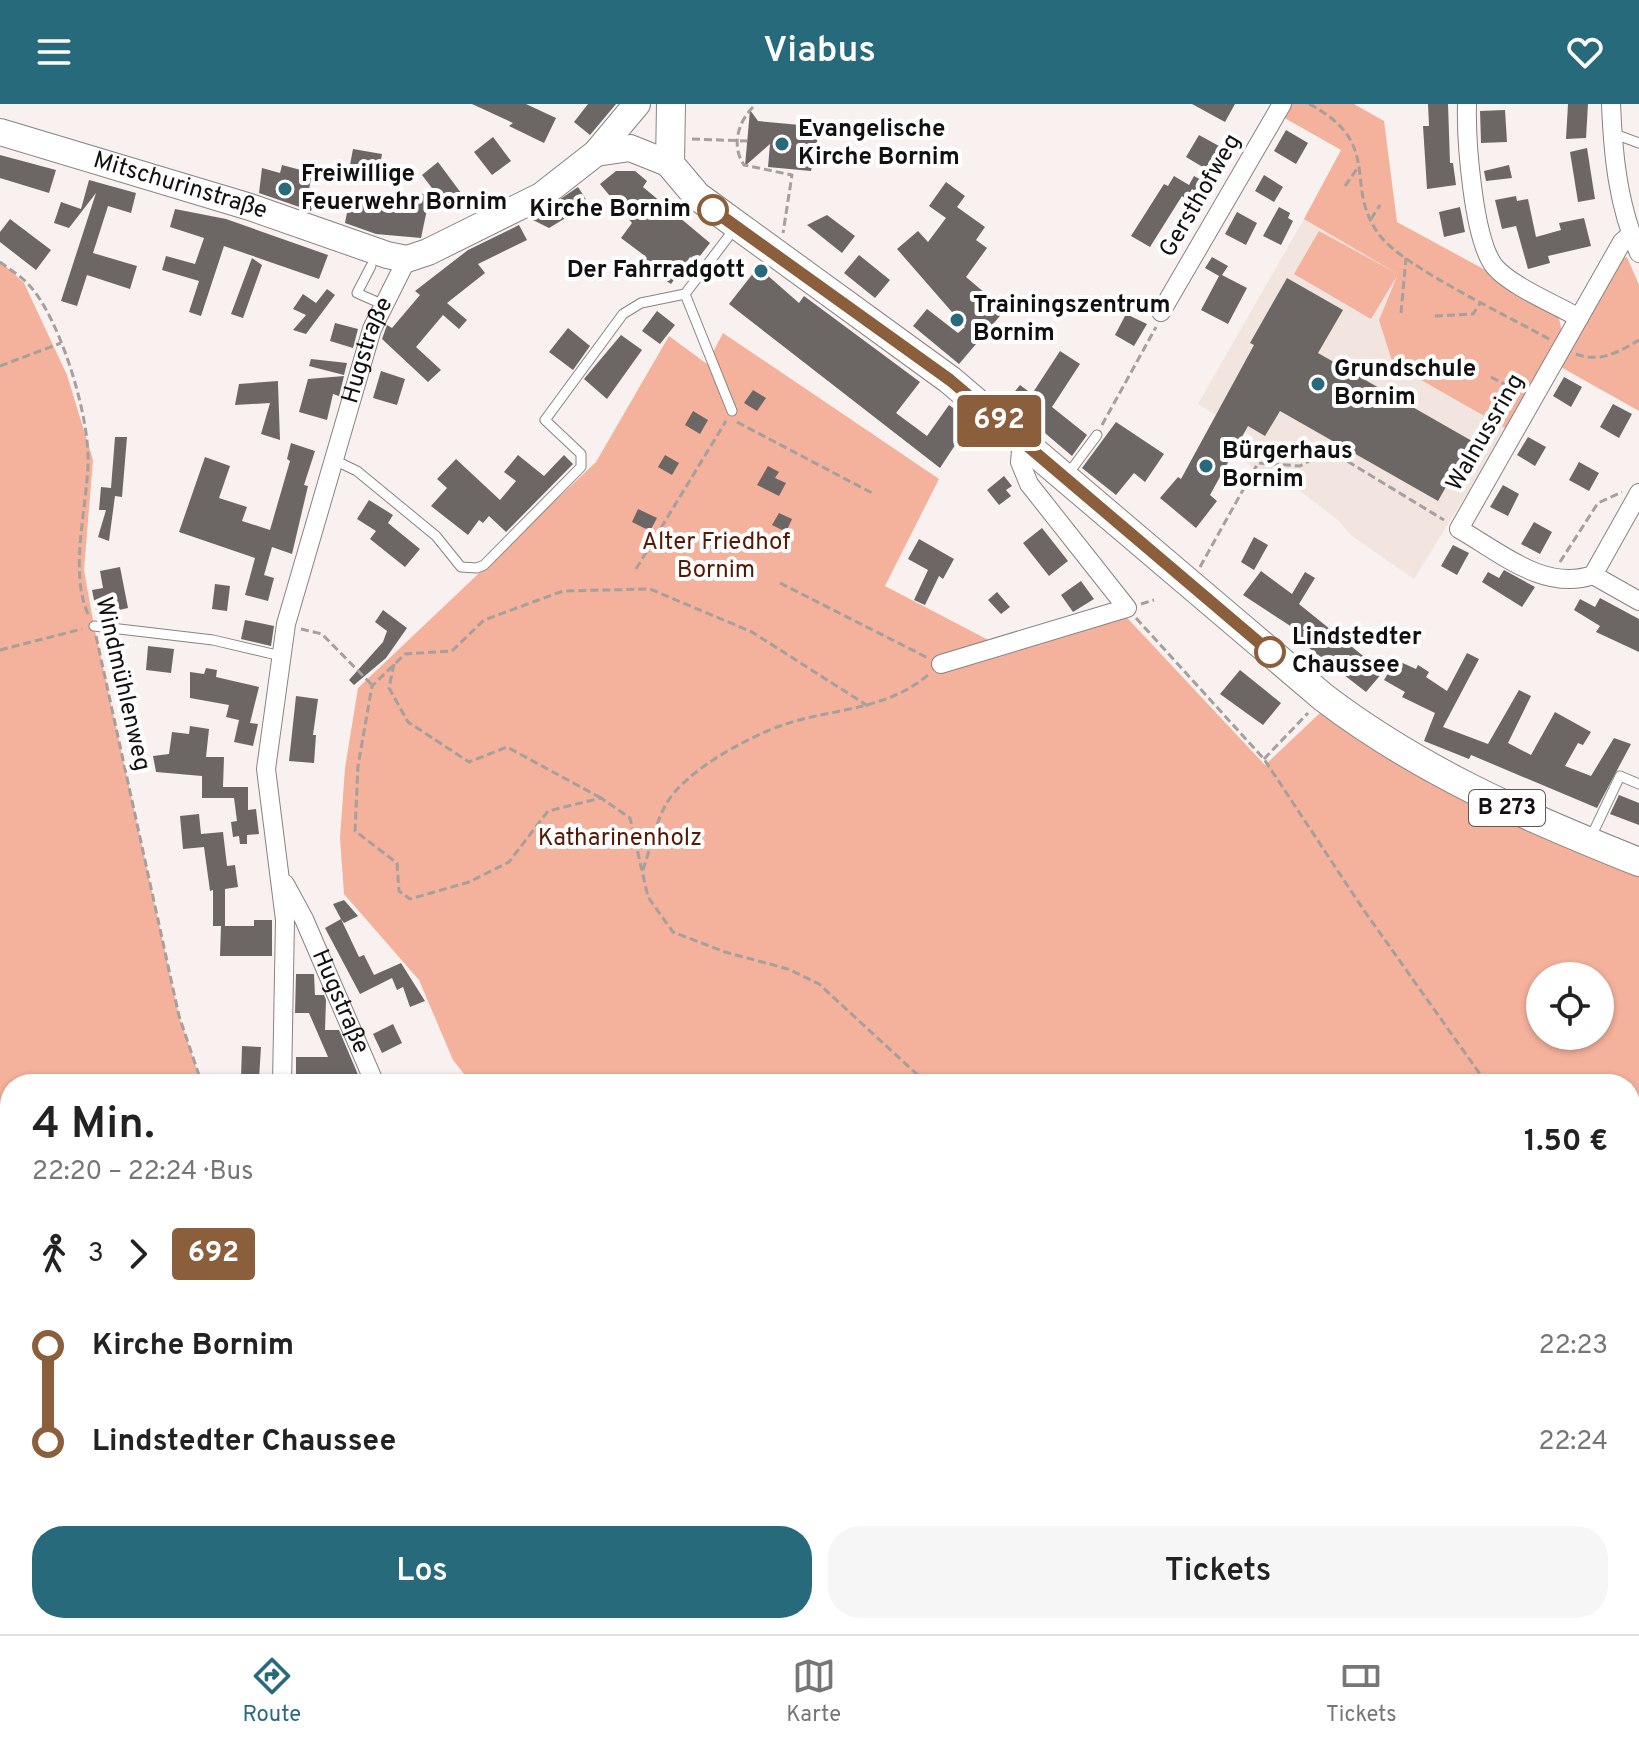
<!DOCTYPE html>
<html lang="de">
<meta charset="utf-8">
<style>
body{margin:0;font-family:Overpass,sans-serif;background:#f6f6f6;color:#222;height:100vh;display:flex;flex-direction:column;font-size:30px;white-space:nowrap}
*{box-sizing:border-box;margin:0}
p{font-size:26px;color:#767676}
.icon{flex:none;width:44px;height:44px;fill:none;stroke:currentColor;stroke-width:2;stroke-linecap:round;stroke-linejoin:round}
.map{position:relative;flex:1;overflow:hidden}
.panel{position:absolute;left:0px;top:970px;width:1640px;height:560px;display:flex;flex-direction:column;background:#fff;border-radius:32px 32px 0 0;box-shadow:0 2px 6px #0004}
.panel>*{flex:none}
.badge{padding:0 16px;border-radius:6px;font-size:28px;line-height:52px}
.buttons{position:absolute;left:1526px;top:858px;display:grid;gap:16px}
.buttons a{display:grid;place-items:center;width:88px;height:88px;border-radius:50%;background:#fff;box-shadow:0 2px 6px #0004;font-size:40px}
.map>.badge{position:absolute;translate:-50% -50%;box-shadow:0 0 0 4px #fff}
.legs{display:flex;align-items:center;gap:12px;height:88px;padding:0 32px;font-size:26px}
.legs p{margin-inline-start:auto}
.head{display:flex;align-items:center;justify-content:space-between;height:136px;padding:0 32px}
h1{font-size:44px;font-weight:600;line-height:60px}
.primary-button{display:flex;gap:16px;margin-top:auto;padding:16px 32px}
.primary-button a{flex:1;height:92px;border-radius:32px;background:#266a7b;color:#fff;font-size:32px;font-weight:600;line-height:92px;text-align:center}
.primary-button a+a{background:#f6f6f6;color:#222}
ul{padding:0 32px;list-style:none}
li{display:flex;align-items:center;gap:28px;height:96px;font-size:30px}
li i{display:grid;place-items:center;width:12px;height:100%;margin:0 10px;background:currentColor}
li i::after{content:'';width:20px;height:20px;margin:-10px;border:6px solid;border-radius:50%;background:#fff}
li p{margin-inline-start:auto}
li:first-child i{background:linear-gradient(#0000 50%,currentColor 0)}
li:last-child i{background:linear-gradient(currentColor 50%,#0000 0)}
header{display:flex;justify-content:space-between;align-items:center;height:104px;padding:0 32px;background:#266a7b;color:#fff;font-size:36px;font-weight:600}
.tabs{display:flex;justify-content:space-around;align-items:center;height:112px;border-top:2px solid #e0e0e0;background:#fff;font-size:22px;color:#767676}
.tabs a{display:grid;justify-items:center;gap:4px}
.tabs .current{color:#266a7b}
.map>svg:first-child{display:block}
.built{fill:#f2e4df}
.green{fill:#f4b19c;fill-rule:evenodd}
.building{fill:#6c6765}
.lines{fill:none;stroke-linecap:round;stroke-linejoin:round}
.lane-casing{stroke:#888381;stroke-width:11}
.street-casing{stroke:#888381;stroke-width:20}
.secondary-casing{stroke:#888381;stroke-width:28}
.primary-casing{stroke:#888381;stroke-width:30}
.path{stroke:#a5a09e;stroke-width:3;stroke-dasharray:8 4;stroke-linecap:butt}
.lane{stroke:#fff;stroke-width:9}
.street{stroke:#fff;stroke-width:18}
.secondary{stroke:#fff;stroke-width:26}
.primary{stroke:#fff;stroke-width:28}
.line-1-casing{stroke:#fff;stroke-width:18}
.line-1{stroke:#8b5e3c;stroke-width:12}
.poi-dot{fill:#266a7b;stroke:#fff;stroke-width:3}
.stop-1-dot{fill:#fff;stroke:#8b5e3c;stroke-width:4}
.labels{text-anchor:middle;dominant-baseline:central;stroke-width:8;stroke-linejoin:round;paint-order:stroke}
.shield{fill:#fff;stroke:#5a5858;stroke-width:2}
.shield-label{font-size:22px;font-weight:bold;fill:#131110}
.poi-label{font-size:24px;font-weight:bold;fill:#131110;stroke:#fff;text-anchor:start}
.street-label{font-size:24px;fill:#131110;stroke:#fff}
.stop-label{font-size:24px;font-weight:bold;fill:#131110;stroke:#fff;text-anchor:end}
.park-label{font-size:24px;fill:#531a06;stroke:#fff}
</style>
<header><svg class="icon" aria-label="menu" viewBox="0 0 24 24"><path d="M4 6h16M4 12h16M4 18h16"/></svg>Viabus<svg class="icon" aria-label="heart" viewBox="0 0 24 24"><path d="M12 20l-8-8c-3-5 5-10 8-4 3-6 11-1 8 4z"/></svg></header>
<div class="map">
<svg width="1639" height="1530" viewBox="0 0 1639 1530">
<rect width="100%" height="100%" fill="#f8f1ef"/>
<!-- built -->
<path class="built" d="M1304 115 1398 169 1379 215 1393 260 1507 325 1414 475 1352 432 1339 417 1290 379 1286 386 1241 355 1253 333 1198 300Z"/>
<!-- green -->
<g class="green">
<path d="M1288 0H1354L1384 17 1397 118 1489 168 1490 173 1558 211 1562 227 1507 325 1393 260 1379 216 1397 172 1371 215 1294 170 1319 127 1398 170 1304 115 1341 46 1281 12Z"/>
<path d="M1627 153 1639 181V307L1559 262 1620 155Z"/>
<path d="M0 157 24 179 67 271 93 356 84 466 94 522 179 912 202 980H10V1520H1630V980H472L453 956 419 876 344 790 340 734 345 664 358 584 596 358 669 232 707 260 723 229 939 375 885 482 994 539 1116 502 1265 661 1320 609 1462 694 1639 768V1530H0ZM1540 872H1600V932H1540Z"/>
</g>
<!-- building -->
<g class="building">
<path d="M472 0H526L556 14 544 39 509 22 513 19Z"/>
<path d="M588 0H616L590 31 574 18Z"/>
<path d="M1192 0H1235L1225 18Z"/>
<path d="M1428 0H1448L1450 59H1453L1456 81 1427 85 1423 22H1429Z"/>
<path d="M1568 0H1588L1586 34 1566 35Z"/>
<path d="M750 6 758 17 800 21V17L816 19 819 28 811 67 768 63 770 40 745 62Z"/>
<path d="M1505 6 1507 38 1481 39 1480 7Z"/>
<path d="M1286 26 1308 39 1296 60 1274 47Z"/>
<path d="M1199 31 1219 42 1206 65 1186 53Z"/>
<path d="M493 33 511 57 492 71 474 48Z"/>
<path d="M1587 44 1595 95 1578 98 1570 48Z"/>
<path d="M353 45 382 50 379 67 350 61Z"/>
<path d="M0 51 56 66 49 89 0 74Z"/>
<path d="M438 58 464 93 448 105 422 71Z"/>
<path d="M282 61 312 69 308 91 315 93 311 107 259 89 262 64 280 69Z"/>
<path d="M1509 61 1512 74 1486 77 1484 67Z"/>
<path d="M616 67H635L647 77 643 83 710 139 696 157 690 153 671 180 640 159 645 152 621 134 632 119 600 80Z"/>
<path d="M1264 71 1283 83 1274 98 1255 87Z"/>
<path d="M1174 72 1189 81 1194 72 1212 82 1206 93 1192 85 1186 95 1182 92 1150 143 1131 132 1164 80 1168 82Z"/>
<path d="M89 76 136 89 131 109 108 102 93 149 137 162 130 185 87 171 77 202 61 197 96 89 69 124 54 119 61 98 81 105Z"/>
<path d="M946 78 965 92 957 103 985 123 976 136 987 144 966 173 1005 206 959 260 913 222 927 205 958 229 965 223 897 145 918 127 928 138 946 114 929 102Z"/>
<path d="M578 83 589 100 549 124 531 115Z"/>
<path d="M417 89 430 91 421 134 376 130 345 119 350 93 414 109Z"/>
<path d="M1516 92 1517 97 1528 95 1536 133 1561 126 1559 119 1584 114 1591 142 1548 152 1550 159 1528 165 1516 122 1502 125 1495 96Z"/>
<path d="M1279 103 1290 109 1288 114 1293 117 1281 141 1263 132Z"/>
<path d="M1460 103 1465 128 1444 133 1439 108Z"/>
<path d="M175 105 226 115 328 151 319 175 224 142 201 212 189 208 199 177 162 166 166 152 195 160 204 134 170 123Z"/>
<path d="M1237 108 1257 119 1246 141 1225 130Z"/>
<path d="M827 111 855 132 842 149 807 121Z"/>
<path d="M10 115 51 146 36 166 0 138V128Z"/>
<path d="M519 121 527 136 478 160 485 169 447 199 467 216 459 225 443 211 416 243 441 266 428 278 382 235 387 221 392 224 420 191 415 187 468 146Z"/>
<path d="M859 151 890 176 875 194 844 169Z"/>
<path d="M1212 153 1228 162 1222 171 1247 184 1228 220 1201 206 1219 172 1205 164Z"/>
<path d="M252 154 262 161 243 214 231 210Z"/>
<path d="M758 163 799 199 804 192 920 278 896 309 927 332 949 301 971 317 940 364 729 200Z"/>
<path d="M1287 174 1343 206 1318 249 1472 337 1438 397 1280 307 1265 332 1248 322 1210 391 1217 397 1196 424 1160 394 1178 373 1181 375 1254 241 1250 239Z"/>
<path d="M327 185 335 191 306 230 293 226 306 211 293 205 303 190 316 199Z"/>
<path d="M657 207 675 221 660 240 642 227Z"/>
<path d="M1126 210 1147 220 1134 242 1115 231Z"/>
<path d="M335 219 358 225 353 244 330 237Z"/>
<path d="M568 224 590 242 573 266 549 248Z"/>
<path d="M621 231 642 246 607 295 584 275Z"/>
<path d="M1060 247 1080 260 1052 303 1087 331 1072 352 1007 297 1020 281 1032 290Z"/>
<path d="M311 255 347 259 344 271 309 262Z"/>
<path d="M381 267 405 275 397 301 373 294Z"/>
<path d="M344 272 339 292 333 290 327 316 299 308 308 275Z"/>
<path d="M1564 273 1582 283 1571 303 1553 292Z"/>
<path d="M278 277V280L280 336 261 330 270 299 235 301 239 280Z"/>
<path d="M753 286 766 294 757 307 744 299Z"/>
<path d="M1613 300 1632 310 1619 334 1600 323Z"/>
<path d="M693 307 708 316 700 330 685 321Z"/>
<path d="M1116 318 1164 350 1145 378 1134 369 1116 391 1082 364Z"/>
<path d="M115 333H127L122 393 115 392 109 437 98 433 106 406H99L101 383 111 384Z"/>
<path d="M1528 333 1546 343 1535 362 1517 351Z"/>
<path d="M291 339 315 347 304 381 308 382 292 450 272 443 264 471 274 474 268 497 245 491 255 454 179 428 205 353 230 362 219 394 247 403 242 417 270 426 290 357 287 355Z"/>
<path d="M518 351 544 372 564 351 573 360 506 428 489 412 483 419 479 416 468 431 431 402 447 384 437 375 456 355 500 396 516 377 504 368Z"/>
<path d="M665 351 679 359 672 371 658 363Z"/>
<path d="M1579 358 1599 369 1589 387 1569 376Z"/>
<path d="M768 362 779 368 775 374 786 379 779 392 757 381Z"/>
<path d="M1004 372 1012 382 1006 386 1011 392 999 401 987 386Z"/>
<path d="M1503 381 1519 390 1508 412 1490 403Z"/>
<path d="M369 396 393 411 388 419 420 445 405 463 370 435 376 427 357 415Z"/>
<path d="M638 405 657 414 650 427 632 418Z"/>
<path d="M779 409 792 415 786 428 772 421Z"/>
<path d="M1534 418 1552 428 1540 450 1521 440Z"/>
<path d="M1042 424 1068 457 1049 472 1023 439Z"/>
<path d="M1254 433 1268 441 1254 466 1241 458Z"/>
<path d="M919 435 954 455 943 475 939 472 925 501 914 496 928 466 908 455Z"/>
<path d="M1453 441 1469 449 1457 471 1441 462Z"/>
<path d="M120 463 128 504 97 511 92 486 103 484 100 467Z"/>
<path d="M1504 466 1535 483 1522 503 1482 478 1488 468 1499 474Z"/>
<path d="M1261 467 1292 490 1305 468 1315 474 1299 500 1383 568 1366 588 1291 530 1295 525 1243 491Z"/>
<path d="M1081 477 1094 495 1073 508 1061 491Z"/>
<path d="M215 480 230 482 227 507 212 505Z"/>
<path d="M997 488 1010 503 1001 510 988 496Z"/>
<path d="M1600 494 1639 515V548L1596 528 1600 522 1574 506 1580 495 1595 503Z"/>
<path d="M383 506 407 524 386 554 354 581 349 576 383 538 387 527 375 518Z"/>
<path d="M245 516 274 522 271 542 241 535Z"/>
<path d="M148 542 174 545 171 569 146 566Z"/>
<path d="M1467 549 1479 555 1443 623 1488 640 1519 586 1531 592 1508 639 1531 651 1555 608 1591 628 1583 641 1578 639 1565 662 1591 672 1614 634 1631 640 1597 704 1471 651 1469 655 1424 637 1435 609 1402 593 1405 588 1384 576 1396 556 1416 565 1418 561 1429 568 1426 573 1447 587Z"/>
<path d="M206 564 217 566 216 573 259 583 250 619 258 620 253 642 234 638 239 616 243 617 226 613 229 601 190 594V568L204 570Z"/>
<path d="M1240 566 1281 599 1263 621 1220 590Z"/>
<path d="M296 592 318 595 313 631H316L314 659 289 657Z"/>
<path d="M190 622 209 625 206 653H224L223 683H248V706L256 705 259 730 247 731V740H240L239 732 233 733 231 718 237 717 234 694H202V672L156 668 153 652 169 650 172 628 189 630Z"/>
<path d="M1619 691 1639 699V721L1610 710Z"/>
<path d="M199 710 201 730 223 728 227 762 235 761 238 783 225 785V822H254V816H272V852H220L221 822H213V786L210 787 204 743 183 745 180 712Z"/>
<path d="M344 796 358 812 344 819 341 815 359 853 364 851 374 871 401 859 425 897 410 903 403 883 397 886 392 874 360 890 325 824 341 815 333 800Z"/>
<path d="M296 870H314L315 891H324L326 896 325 926H339L362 980H339V973L296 972V953H328L309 909H295Z"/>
<path d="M393 920 402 939 382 949 373 930Z"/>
<path d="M242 942 261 943 259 975 241 974Z"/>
</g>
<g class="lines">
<defs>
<g id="lane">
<path d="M1612 29 1639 39"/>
<path d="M371 162 357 189 384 201"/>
<path d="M685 190 732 307"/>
<path d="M334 356 357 367 436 432 461 463 477 464 484 461 581 363V350L545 316 623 210 641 199 685 190 735 124"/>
<path d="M1068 370 1097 331"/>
<path d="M94 522 213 536 281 552"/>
<path d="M1590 735 1620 672 1639 680"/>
</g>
<g id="street">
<path d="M1467 0C1466 35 1473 137 1495 163 1511 182 1557 201 1579 214"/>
<path d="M1611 0C1613 51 1618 102 1639 149"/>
<path d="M1631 130 1622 138 1459 425C1500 448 1544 488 1593 471L1639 389"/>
<path d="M1161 208 1282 0"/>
<path d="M1593 471 1639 497"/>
<path d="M941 560 1127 504 1029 380 1020 358 1022 336"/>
<path id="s1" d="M285 780 304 815 375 980"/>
<path id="s2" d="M282 980 285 816 266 665 286 520 372 225 407 155"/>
<path d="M284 1520V1530"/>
</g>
<g id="secondary">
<path id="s3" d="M0 28 250 103 387 151 407 155 428 148 541 92 596 49 637 0"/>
<path d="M596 49 630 44 670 60"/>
</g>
<path id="primary" d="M671 0 670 60 697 92 950 276 1323 593C1420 667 1526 713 1639 758"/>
</defs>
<!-- lane casing -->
<use href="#lane" class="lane-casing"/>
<!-- street casing -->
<use href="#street" class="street-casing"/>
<!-- secondary casing -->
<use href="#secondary" class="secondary-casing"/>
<!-- primary casing -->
<use href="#primary" class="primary-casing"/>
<!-- path -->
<g class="path">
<path d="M1309 0C1386 40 1341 83 1381 133 1406 164 1510 213 1549 235"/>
<path d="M753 3C738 18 731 42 744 61L792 71 783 129"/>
<path d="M692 35 747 37"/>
<path d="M1345 82 1359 62"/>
<path d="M1371 115 1380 101"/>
<path d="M0 158C9 165 21 172 29 181 60 214 90 313 88 359 87 404 69 468 88 510"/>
<path d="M1401 209 1406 154"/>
<path d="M1435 212 1473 210 1481 198"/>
<path d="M1576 250C1600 259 1619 248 1639 236"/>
<path d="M0 262 61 239"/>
<path d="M1491 273 1519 288"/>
<path d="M737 318 872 389"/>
<path d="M1102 321 1156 223"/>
<path d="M1560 458 1598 399 1622 388"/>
<path d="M1200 463 1258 359 1300 362 1329 346 1444 416"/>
<path d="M636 465 726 317"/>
<path d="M780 479 928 554"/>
<path d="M1141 500 1154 496"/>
<path d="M1136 514 1264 655 1363 805 1487 980"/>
<path d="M301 525 322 530 372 581"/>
<path d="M96 532 179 912 202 980"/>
<path d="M0 546 82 525"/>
<path d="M394 560 389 584 408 618 469 658 507 643 601 694"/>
<path d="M868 602 752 528 650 485 563 487 484 516 452 547 405 550 372 582 358 662 355 727 397 759 399 787 410 795 469 778 509 758 548 707 601 694 630 714 648 793 673 828 725 848 788 865 819 880 921 974 936 980"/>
<path d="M1264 655 1308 609"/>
<path d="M643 766C650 745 655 721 665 702 685 664 763 624 803 615 848 604 891 602 928 571"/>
<path d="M1630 1046 1639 1041"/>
<path d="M1630 1169 1639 1180"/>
<path d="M0 1183 10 1173"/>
<path d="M0 1191 10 1189"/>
<path d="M0 1357 10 1361"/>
<path d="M0 1402 10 1407"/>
<path d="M1630 1508 1639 1514"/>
<path d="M178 1520 200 1530"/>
<path d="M216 1520 227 1530"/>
<path d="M448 1520 452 1530"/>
<path d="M830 1520 836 1530"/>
<path d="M132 1530 136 1520"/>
<path d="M883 1530 890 1520"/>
</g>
<!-- lane -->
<use href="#lane" class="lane"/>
<!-- street -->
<use href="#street" class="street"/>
<!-- secondary -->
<use href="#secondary" class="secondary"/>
<!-- primary -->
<use href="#primary" class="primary"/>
</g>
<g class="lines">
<defs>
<path id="line-1" d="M713 106 950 276 1270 548"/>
</defs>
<!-- line-1 casing -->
<use href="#line-1" class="line-1-casing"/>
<!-- line-1 -->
<use href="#line-1" class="line-1"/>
</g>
<!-- markers -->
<g class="poi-dot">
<circle cx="782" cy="40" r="8"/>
<circle cx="285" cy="85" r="8"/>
<circle cx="761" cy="167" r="8"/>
<circle cx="957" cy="216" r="8"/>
<circle cx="1318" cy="280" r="8"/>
<circle cx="1206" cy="362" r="8"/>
</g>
<g class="stop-1-dot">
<circle cx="713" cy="106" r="14"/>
<circle cx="1270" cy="548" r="14"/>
</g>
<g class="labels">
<!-- shield labels -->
<rect class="shield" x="1469" y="686" width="76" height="36" rx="6"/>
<g class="shield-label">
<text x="1507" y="704">B 273</text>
</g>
<!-- poi labels -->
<g class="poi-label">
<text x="798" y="26">Evangelische<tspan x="798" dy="28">Kirche Bornim</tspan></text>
<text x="301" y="71">Freiwillige<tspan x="301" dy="28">Feuerwehr Bornim</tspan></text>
<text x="745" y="167" text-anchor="end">Der Fahrradgott</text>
<text x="973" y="202">Trainingszentrum<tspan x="973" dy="28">Bornim</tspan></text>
<text x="1334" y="266">Grundschule<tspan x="1334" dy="28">Bornim</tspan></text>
<text x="1222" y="348">Bürgerhaus<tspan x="1222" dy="28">Bornim</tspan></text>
</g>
<!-- street labels -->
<g class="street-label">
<text stroke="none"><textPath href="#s3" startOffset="188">Mitschurinstraße</textPath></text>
<text transform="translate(1201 92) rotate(-60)">Gersthofweg</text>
<text stroke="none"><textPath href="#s2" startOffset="748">Hugstraße</textPath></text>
<text transform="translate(1486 329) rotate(-60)">Walnussring</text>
<text transform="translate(122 580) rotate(77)">Windmühlenweg</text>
<text stroke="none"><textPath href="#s1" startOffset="130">Hugstraße</textPath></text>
</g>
<!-- stop labels -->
<g class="stop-label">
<text x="691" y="106">Kirche Bornim</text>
<text x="1292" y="534" text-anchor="start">Lindstedter<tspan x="1292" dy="28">Chaussee</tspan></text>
</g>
<!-- park labels -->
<g class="park-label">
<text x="716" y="439">Alter Friedhof<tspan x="716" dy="28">Bornim</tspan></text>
<text x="620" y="735">Katharinenholz</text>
</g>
</g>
</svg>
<div class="buttons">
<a><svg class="icon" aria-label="locate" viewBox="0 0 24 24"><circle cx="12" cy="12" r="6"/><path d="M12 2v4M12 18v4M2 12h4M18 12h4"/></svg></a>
</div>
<b class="badge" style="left:999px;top:317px;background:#8b5e3c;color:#fff">692</b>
<section class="panel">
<div class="head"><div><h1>4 Min.</h1><p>22:20 – 22:24 · Bus</p></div><b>1.50 €</b></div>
<div class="legs"><svg class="icon" aria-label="walk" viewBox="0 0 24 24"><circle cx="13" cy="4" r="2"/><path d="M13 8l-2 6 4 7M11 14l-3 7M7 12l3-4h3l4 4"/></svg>3<svg class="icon" aria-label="forward" viewBox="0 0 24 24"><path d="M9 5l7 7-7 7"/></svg><b class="badge" style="background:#8b5e3c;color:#fff">692</b></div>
<ul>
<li><i style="color:#8b5e3c"></i><b>Kirche Bornim</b><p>22:23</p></li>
<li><i style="color:#8b5e3c"></i><b>Lindstedter Chaussee</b><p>22:24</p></li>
</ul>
<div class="primary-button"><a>Los</a><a>Tickets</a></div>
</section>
</div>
<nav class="tabs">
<a class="current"><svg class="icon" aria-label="directions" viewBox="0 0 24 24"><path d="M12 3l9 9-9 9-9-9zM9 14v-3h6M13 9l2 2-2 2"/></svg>Route</a>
<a><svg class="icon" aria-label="map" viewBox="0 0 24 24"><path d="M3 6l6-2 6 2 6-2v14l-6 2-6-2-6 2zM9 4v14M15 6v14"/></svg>Karte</a>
<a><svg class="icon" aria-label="tickets" viewBox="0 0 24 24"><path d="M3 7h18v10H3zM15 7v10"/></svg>Tickets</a>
</nav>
